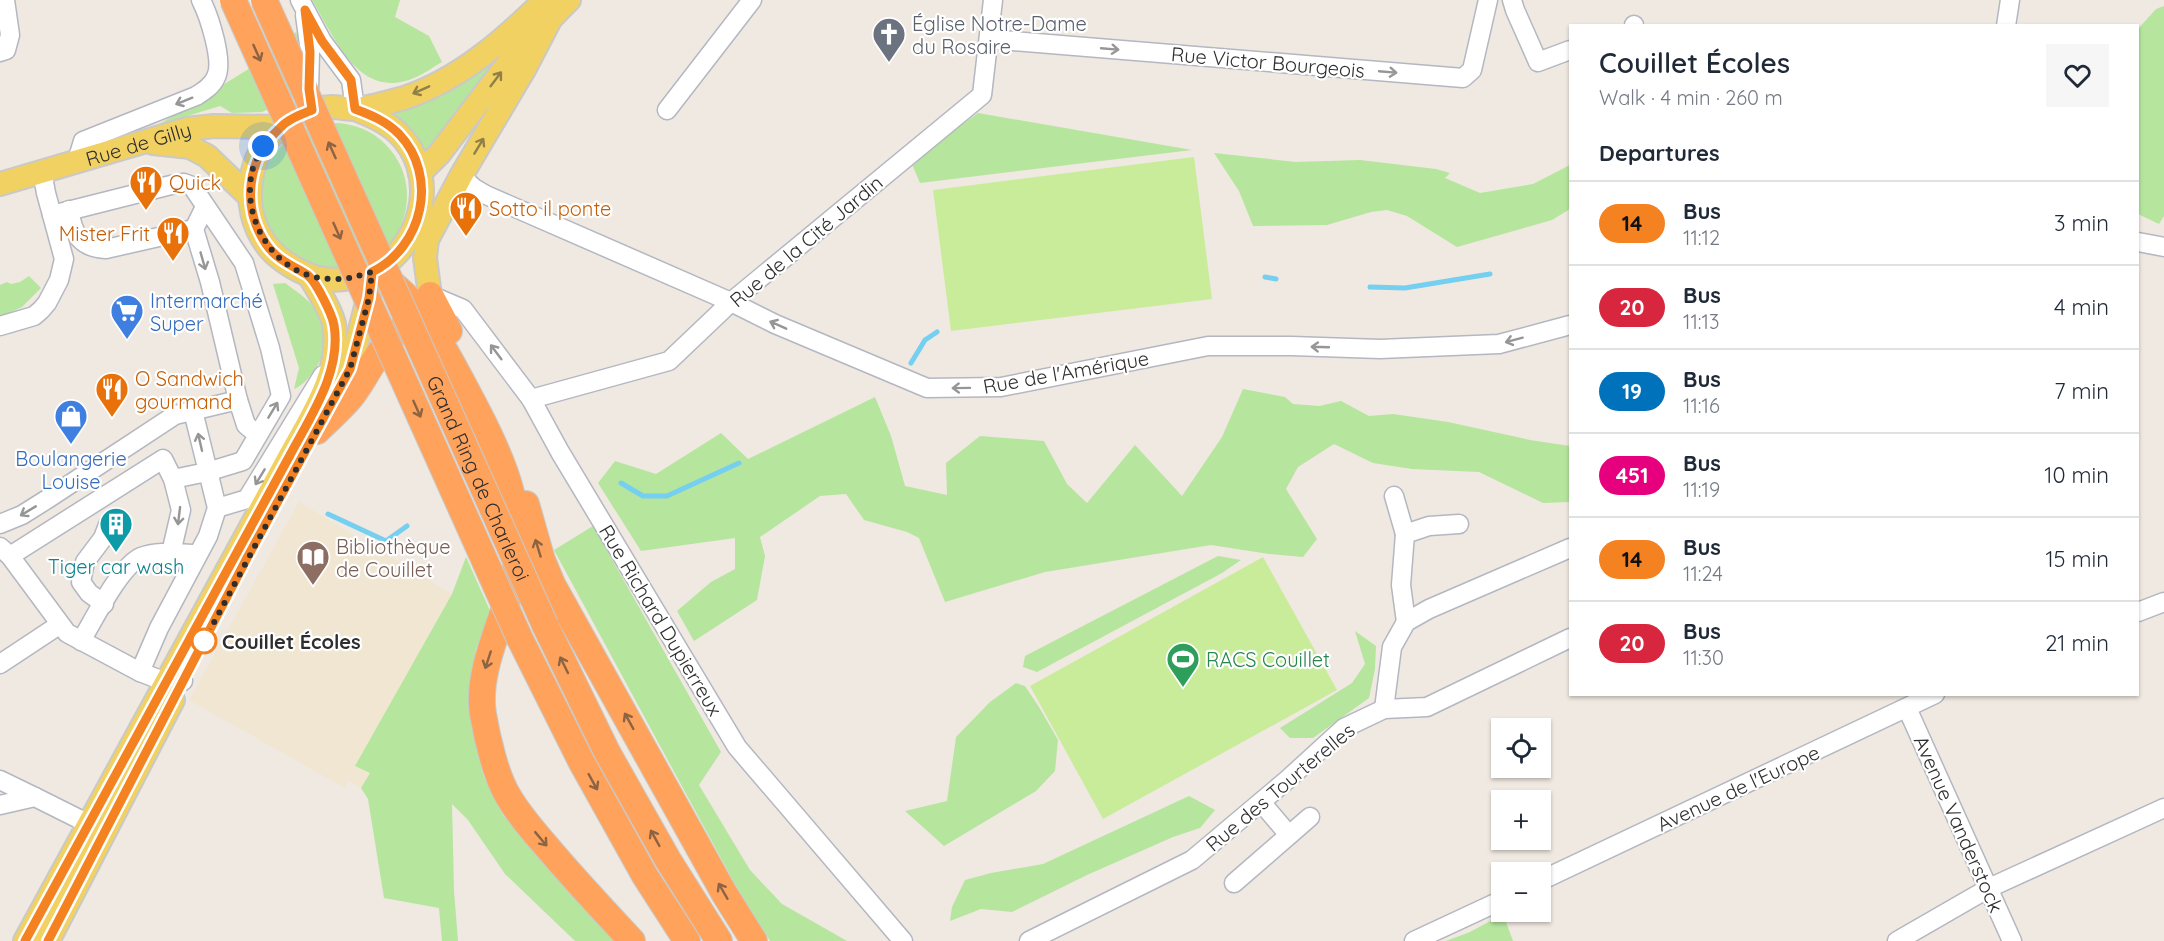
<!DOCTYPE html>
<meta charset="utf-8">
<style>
body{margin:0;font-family:Quicksand,sans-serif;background:#f6f6f7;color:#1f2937;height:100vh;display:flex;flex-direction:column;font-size:22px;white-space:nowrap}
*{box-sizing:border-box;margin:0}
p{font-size:20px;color:#747a83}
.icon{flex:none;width:33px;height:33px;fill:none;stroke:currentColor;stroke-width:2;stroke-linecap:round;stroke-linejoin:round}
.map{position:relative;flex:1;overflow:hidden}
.details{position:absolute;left:1569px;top:24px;width:570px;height:672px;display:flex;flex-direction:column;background:#fff;border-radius:0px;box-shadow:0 2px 4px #0004}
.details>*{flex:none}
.badge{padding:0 12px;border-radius:20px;font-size:21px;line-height:39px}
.fabs{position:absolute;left:1491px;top:718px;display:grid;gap:12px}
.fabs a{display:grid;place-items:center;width:60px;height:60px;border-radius:0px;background:#fff;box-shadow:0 2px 4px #0004;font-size:30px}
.you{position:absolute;width:30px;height:30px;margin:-15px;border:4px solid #fff;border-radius:50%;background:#1a73e8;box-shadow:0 0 0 9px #1a73e833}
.map>.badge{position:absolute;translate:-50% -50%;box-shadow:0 0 0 3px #fff}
h2{padding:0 30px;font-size:22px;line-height:54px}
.round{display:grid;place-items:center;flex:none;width:63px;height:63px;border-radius:0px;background:#f6f6f7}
.headline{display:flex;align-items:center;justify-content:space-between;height:102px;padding:0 30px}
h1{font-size:28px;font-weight:600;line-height:45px}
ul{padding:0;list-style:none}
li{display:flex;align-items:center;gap:18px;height:84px;padding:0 30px;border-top:2px solid #e0e1e3}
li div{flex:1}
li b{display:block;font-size:22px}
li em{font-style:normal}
li .badge{min-width:66px;font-weight:700;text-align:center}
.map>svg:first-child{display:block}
.education{fill:#f0e6d1}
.green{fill:#b6e59e}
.pitch{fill:#c9ec9a}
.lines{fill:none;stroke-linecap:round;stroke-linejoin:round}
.stream{stroke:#75cff0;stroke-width:5}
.minor-casing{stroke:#b4b7c1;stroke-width:21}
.major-casing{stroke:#c9c9c9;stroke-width:26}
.highway-casing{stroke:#c9c9c9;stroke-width:28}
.minor{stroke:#fff;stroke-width:18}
.major{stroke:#f2d163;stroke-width:22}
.highway{stroke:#ffa35c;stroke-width:26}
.highway-bridge-casing{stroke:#c9c9c9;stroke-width:28;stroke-linecap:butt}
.highway-bridge{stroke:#ffa35c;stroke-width:26}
.oneway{stroke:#969696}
.oneway2{stroke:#8c6343}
.oneway3{stroke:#908048}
.line-casing{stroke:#fff;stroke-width:14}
.line{stroke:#f58220;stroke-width:9}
.walk{stroke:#2e2e2e;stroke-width:6;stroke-dasharray:0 10.8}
.stop-dot{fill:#fff;stroke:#f58220;stroke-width:3}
.labels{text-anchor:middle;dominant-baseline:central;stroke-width:4.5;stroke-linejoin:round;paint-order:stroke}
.worship-label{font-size:20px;fill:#5b616d;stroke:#fff;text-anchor:start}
.street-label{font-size:20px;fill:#2e2e2e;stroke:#fff}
.food-label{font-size:20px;fill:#c56008;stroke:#fff;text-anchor:start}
.shop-label{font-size:20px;fill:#366cbe;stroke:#fff;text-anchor:start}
.education-label{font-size:20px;fill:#785e54;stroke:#fff;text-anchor:start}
.culture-label{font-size:20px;fill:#0d838f;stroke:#fff}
.stop-label{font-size:20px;font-weight:bold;fill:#2e2e2e;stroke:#fff;text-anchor:start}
.leisure-label{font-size:20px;fill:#27864d;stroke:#fff;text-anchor:start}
</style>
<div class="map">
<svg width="2164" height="941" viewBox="0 0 2164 941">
<rect width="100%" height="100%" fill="#efe9e1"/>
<!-- education -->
<path class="education" d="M299 502 452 594 355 766 370 773 361 788 348 780 345 788 189 700Z"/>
<!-- green -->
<g class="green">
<path d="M312 0H400L395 17 429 36 442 62C433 67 424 74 414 78 359 101 335 38 312 0Z"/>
<path d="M2164 6V216L2159 224 2138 214V29L2156 9Z"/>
<path d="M296 32 315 74 300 95 262 112 232 113 220 106 158 125 247 70Z"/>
<path d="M499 55C481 92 448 124 421 155L387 115 436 96Z"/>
<path d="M978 113 1192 150 920 183 911 162Z"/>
<circle cx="334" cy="196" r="73"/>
<path d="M1214 153 1296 162 1360 160 1436 169 1450 173 1445 178 1480 193 1533 184 1570 165V209L1552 220 1457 247 1407 216 1387 210 1371 212 1327 225 1253 226 1239 191Z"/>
<path d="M29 276 41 288 22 307 0 317V285L7 282 11 284 20 282Z"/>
<path d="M285 283C293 289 304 296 311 304 328 322 330 350 315 369 309 377 304 385 294 389L299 368 273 284Z"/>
<path d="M1243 389 1285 397 1293 404 1319 406 1341 401 1369 416 1393 414 1448 422 1530 440 1570 446V502L1543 503 1479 472 1412 469 1373 463 1334 444 1298 467 1286 489 1317 539 1303 557 1269 554 1211 545 1045 572 945 602 919 538 907 532 864 520 846 494 820 496 760 537 765 556 757 600 694 641 677 611 711 582 735 569V538L641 551 598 483 615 461 656 474 721 433 748 459 875 397 891 436 905 486 947 495 946 463 980 436 1044 441 1067 484 1087 503 1135 445 1182 496 1222 437Z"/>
<path d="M593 526 721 752 699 785 750 870 782 904 847 941H770L736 886 554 550Z"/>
<path d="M1218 556 1241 560 1222 573 1037 672 1023 667 1025 656Z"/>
<path d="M466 557 491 613 476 649 469 694 476 747 484 777 503 815 616 941H575L505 874 468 820 452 804 454 891 458 941H442L439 908 384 898 368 799 361 788 370 773 355 766 452 594Z"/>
<path d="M1355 631 1376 646 1375 669 1369 698 1313 738H1290L1280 728 1352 683 1365 664Z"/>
<path d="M1016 683 1025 686 1039 707 1058 740 1055 771 1036 791 944 846 905 811 947 801 956 737 990 702Z"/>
<path d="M1189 796 1215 810 1200 828 1173 837 1087 875 1012 912 981 909 950 921 952 907 965 880 991 873 1043 864Z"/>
<path d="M1503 914 1513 941H1446L1470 932Z"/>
</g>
<!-- pitch -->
<g class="pitch">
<path d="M1194 157 1212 299 951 331 933 190Z"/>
<path d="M1263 557 1337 690 1103 819 1030 686Z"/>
</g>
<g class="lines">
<!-- stream -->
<g class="stream">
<path d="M1265 277 1276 279"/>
<path d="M1370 287 1405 288 1490 274"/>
<path d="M911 363 925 340 937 332"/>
<path d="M621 483 643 496H667L739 463"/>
<path d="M328 514 386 541 407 526"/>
</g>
<defs>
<g id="minor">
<path d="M300 0 322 41 351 80 355 109"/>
<path d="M1512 0 1515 10 1538 62 1570 50"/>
<path d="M305 15 310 52 309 91"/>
<path d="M1634 26V25"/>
<path d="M2006 26 2010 0"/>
<path d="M989 39 1463 78 1472 70 1488 0"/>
<path d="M0 52 6 50 10 35 5 0"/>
<path d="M667 110 752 0"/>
<path d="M77 161 83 141 196 96C204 91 212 86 216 77 224 61 209 16 201 0"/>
<path d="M461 176 474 188 486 195 731 302 775 324 927 388 1001 387 1208 346H1291L1380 349 1499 344 1570 325"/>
<path d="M69 210C73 234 80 248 106 249L194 229"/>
<path d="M2138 242 2164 247"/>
<path d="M430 295 463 309 531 399 560 452 737 747 903 941"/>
<path d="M0 326 34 316 41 310 47 303 59 280 64 259 46 193 42 171"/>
<path d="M531 399 669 361 731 302 982 95 993 0"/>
<path d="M238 400 246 425 258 435"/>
<path d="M1394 496 1405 534"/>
<path d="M217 508 247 499 323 375"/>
<path d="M0 524 22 515 49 498 175 415 238 400 210 282 194 229 205 207"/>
<path d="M0 547 10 556 67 633 140 672 166 682 183 681"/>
<path d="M171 553 181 510 173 479"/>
<path d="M10 556 163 459 173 479 207 472 243 461 281 396 270 348 244 263 192 186 184 183 175 184 52 215"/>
<path d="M104 604 89 593 81 582 85 562 103 538 108 525"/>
<path d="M2138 612 2164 602"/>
<path d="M1406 622 1401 585 1405 534 1429 526 1459 524"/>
<path d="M81 641C94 620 119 567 141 557 159 550 180 554 198 554"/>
<path d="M0 664 59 625"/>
<path d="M140 672 159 628 208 536 217 508 193 411"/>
<path d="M1907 708 2012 941"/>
<path d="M1384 709 1392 647 1406 622 1429 609 1570 548"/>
<path d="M0 780 35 797"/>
<path d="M1261 802 1289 835"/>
<path d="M0 805 35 797 89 824"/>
<path d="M1540 881 1935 694"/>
<path d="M1234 883 1310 817"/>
<path d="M1029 941 1192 860 1287 780 1344 728 1384 709 1427 707 1570 638"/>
<path d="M1414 941 1502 900"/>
<path d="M1897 941 1989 888 2164 808"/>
</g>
<g id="major">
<path d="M355 109C370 115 385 121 398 133 438 172 425 238 381 267 360 280 329 284 306 274 291 267 276 258 266 244 240 208 246 154 282 126 296 114 314 108 332 107 340 107 347 109 355 109 370 108 389 102 404 98 459 80 504 40 545 0"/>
<path d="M153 143 190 147 207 156 249 196"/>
<path d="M420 173 439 154 513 57 569 0"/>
<path id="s1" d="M0 184 187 129 214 126 280 127"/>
<path d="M430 295 425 258 427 240 461 176 525 68 550 20"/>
<path d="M328 409 350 369 370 291"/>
<path d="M25 941 289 457C310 418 343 371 334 324 330 307 317 290 309 275"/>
<path d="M48 941 173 700"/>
</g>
<g id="highway">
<path d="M395 286C425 311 443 347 462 382 491 437 524 495 517 560 511 609 475 665 483 714 487 738 496 776 508 796 519 815 533 831 547 847 574 879 603 910 632 941"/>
<path d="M430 295 449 331"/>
<path d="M317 431C328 420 340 410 350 398 370 376 391 310 431 327"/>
<path d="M526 504 542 560 552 584 724 893 754 941"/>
<path d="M545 625 607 752 668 860 719 941"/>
<path d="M519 637 582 763 645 876 687 941"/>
</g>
</defs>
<!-- minor casing -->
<use href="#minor" class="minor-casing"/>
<!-- major casing -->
<use href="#major" class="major-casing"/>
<!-- highway casing -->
<use href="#highway" class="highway-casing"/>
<!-- minor -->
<use href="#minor" class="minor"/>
<!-- major -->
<use href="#major" class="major"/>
<!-- highway -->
<use href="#highway" class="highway"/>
<defs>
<g id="highway-bridge">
<path d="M233 0 519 637"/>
<path id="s2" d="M264 0 545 625"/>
</g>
</defs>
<!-- highway-bridge casing -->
<use href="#highway-bridge" class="highway-bridge-casing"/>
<!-- highway-bridge -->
<use href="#highway-bridge" class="highway-bridge"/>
</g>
<!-- one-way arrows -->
<defs><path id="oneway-shaft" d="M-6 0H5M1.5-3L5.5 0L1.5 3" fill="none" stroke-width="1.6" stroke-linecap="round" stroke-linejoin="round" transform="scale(1.5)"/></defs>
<g class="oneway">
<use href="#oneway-shaft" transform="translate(1110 49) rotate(5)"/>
<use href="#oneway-shaft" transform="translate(1388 72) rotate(5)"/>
<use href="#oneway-shaft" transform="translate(184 101) rotate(158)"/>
<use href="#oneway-shaft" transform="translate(203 261) rotate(74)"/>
<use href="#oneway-shaft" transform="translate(778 325) rotate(-156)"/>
<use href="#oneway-shaft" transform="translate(1514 340) rotate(165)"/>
<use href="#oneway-shaft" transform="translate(1320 347) rotate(-178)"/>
<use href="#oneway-shaft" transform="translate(496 352) rotate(-127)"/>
<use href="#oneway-shaft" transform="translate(961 388) rotate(179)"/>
<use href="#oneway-shaft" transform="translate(273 410) rotate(-59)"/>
<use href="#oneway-shaft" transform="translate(200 442) rotate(-103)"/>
<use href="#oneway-shaft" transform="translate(260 477) rotate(121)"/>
<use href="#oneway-shaft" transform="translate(28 511) rotate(149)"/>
<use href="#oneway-shaft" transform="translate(179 516) rotate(97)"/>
</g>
<g class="oneway2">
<use href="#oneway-shaft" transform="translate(257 53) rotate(66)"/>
<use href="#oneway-shaft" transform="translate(332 150) rotate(-114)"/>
<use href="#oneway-shaft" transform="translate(337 231) rotate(66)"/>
<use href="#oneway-shaft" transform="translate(417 409) rotate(66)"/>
<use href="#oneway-shaft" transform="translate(538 548) rotate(-107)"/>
<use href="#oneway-shaft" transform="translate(488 660) rotate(108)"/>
<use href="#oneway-shaft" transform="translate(564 665) rotate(-116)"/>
<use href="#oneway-shaft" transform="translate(629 721) rotate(-119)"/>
<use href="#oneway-shaft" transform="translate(593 782) rotate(61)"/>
<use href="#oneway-shaft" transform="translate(655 838) rotate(-119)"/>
<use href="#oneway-shaft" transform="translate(541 839) rotate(50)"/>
<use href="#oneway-shaft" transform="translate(723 891) rotate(-120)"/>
</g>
<g class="oneway3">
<use href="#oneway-shaft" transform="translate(496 79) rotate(-53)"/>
<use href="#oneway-shaft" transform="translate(421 90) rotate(156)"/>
<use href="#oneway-shaft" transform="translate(479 146) rotate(-59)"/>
</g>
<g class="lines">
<defs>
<path id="line" d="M25 941 289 457C310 417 342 372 334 325 332 314 315 279 306 274 291 265 276 259 266 244 241 207 247 158 280 128 288 119 300 115 312 110L309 89 310 52 305 10 322 41 351 80 355 109C371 115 386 121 399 134 439 176 423 247 372 272L369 298 350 369 247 558 48 941"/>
</defs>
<!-- line casing -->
<use href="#line" class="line-casing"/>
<!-- line -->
<use href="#line" class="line"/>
<!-- walk -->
<path class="walk" d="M204 641 350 369 369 298 372 272C358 276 346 280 331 279 277 278 241 222 252 172 254 163 259 154 263 146"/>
</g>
<!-- icons -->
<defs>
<symbol id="church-pin" viewBox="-11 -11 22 30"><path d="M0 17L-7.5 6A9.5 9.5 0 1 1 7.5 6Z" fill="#6b7280" stroke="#fff"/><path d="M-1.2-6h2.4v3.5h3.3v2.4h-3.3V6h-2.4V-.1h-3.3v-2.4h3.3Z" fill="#fff"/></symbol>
<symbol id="restaurant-pin" viewBox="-11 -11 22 30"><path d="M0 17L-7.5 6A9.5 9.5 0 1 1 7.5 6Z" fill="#e8710a" stroke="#fff"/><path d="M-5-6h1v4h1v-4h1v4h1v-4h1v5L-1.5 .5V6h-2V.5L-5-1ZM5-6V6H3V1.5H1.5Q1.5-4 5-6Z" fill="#fff"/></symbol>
<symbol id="supermarket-pin" viewBox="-11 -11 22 30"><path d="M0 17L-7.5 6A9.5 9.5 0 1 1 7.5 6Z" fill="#3f7fe0" stroke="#fff"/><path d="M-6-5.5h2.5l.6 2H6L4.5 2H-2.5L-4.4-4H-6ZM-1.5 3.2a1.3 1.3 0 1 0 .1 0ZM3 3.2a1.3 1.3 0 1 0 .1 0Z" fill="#fff"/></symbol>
<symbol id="shop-pin" viewBox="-11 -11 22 30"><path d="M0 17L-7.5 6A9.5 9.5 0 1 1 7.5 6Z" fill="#3f7fe0" stroke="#fff"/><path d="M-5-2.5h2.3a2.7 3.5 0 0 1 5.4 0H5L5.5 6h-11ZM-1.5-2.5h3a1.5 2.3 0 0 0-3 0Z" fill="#fff"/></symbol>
<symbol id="building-pin" viewBox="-11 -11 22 30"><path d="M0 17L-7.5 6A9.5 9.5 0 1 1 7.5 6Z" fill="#0f9aa8" stroke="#fff"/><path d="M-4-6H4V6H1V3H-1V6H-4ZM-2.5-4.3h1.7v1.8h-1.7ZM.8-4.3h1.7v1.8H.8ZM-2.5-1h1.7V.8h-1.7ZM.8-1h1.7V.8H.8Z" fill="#fff"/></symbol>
<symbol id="library-pin" viewBox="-11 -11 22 30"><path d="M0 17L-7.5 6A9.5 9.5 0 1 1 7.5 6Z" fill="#8d6e63" stroke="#fff"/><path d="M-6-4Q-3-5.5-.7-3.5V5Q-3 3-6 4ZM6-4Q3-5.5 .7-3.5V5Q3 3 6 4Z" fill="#fff"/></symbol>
<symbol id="stadium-pin" viewBox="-11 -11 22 30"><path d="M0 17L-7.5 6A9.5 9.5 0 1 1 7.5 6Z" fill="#2e9e5b" stroke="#fff"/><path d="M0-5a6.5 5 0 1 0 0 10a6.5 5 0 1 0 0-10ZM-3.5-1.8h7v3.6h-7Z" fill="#fff"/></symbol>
</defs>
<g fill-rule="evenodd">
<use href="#church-pin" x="870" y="15" width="38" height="52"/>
<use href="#restaurant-pin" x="127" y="163" width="38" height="52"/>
<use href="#restaurant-pin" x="447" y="189" width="38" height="52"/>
<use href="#restaurant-pin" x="154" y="214" width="38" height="52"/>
<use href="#supermarket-pin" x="108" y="292" width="38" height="52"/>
<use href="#restaurant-pin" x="93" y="370" width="38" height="52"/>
<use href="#shop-pin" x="52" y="397" width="38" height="52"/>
<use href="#building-pin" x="97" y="505" width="38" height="52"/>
<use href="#library-pin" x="294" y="538" width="38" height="52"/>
<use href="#stadium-pin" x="1164" y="640" width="38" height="52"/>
</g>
<!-- markers -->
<circle class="stop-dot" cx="204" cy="641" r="12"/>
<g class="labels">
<!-- worship labels -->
<g class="worship-label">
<text x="912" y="23">Église Notre-Dame<tspan x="912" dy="23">du Rosaire</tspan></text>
</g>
<!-- street labels -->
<g class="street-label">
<text transform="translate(1268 62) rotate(5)">Rue Victor Bourgeois</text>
<text stroke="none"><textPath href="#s1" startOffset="144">Rue de Gilly</textPath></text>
<text transform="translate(806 241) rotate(-40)">Rue de la Cité Jardin</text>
<text transform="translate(1066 372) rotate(-10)">Rue de l'Amérique</text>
<text stroke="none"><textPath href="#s2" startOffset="524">Grand Ring de Charleroi</textPath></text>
<text transform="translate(661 620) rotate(59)">Rue Richard Dupierreux</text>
<text transform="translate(1280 787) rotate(-40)">Rue des Tourterelles</text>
<text transform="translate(1738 788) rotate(-25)">Avenue de l'Europe</text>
<text transform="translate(1959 824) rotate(66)">Avenue Vanderstock</text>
</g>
<!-- food labels -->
<g class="food-label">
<text x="169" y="182">Quick</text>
<text x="489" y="208">Sotto il ponte</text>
<text x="150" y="233" text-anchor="end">Mister Frit</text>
<text x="135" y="378">O Sandwich<tspan x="135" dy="23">gourmand</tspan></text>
</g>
<!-- shop labels -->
<g class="shop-label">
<text x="150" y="300">Intermarché<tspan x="150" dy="23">Super</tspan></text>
<text x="71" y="458" text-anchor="middle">Boulangerie<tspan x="71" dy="23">Louise</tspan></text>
</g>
<!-- education labels -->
<g class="education-label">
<text x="336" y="546">Bibliothèque<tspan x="336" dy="23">de Couillet</tspan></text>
</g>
<!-- culture labels -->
<g class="culture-label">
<text x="116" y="566">Tiger car wash</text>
</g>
<!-- stop labels -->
<g class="stop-label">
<text x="222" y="641">Couillet Écoles</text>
</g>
<!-- leisure labels -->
<g class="leisure-label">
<text x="1206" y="659">RACS Couillet</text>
</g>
</g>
</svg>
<div class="fabs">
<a><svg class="icon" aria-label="locate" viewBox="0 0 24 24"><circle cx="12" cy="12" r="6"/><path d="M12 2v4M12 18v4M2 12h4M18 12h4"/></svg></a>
<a>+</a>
<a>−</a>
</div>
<div class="you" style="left:263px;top:146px"></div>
<section class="details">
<div class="headline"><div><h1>Couillet Écoles</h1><p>Walk · 4 min · 260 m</p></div><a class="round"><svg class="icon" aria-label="heart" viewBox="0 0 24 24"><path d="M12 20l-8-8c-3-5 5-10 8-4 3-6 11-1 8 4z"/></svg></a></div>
<h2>Departures</h2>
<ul>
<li><span class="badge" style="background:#f58220;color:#111">14</span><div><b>Bus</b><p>11:12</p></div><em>3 min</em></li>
<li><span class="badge" style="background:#d7263d;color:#fff">20</span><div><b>Bus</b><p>11:13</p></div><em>4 min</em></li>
<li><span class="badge" style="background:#0072bc;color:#fff">19</span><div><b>Bus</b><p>11:16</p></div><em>7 min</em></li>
<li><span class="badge" style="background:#e6007e;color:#fff">451</span><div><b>Bus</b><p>11:19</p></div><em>10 min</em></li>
<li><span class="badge" style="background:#f58220;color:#111">14</span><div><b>Bus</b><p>11:24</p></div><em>15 min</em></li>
<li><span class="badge" style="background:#d7263d;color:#fff">20</span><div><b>Bus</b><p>11:30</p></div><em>21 min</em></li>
</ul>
</section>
</div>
